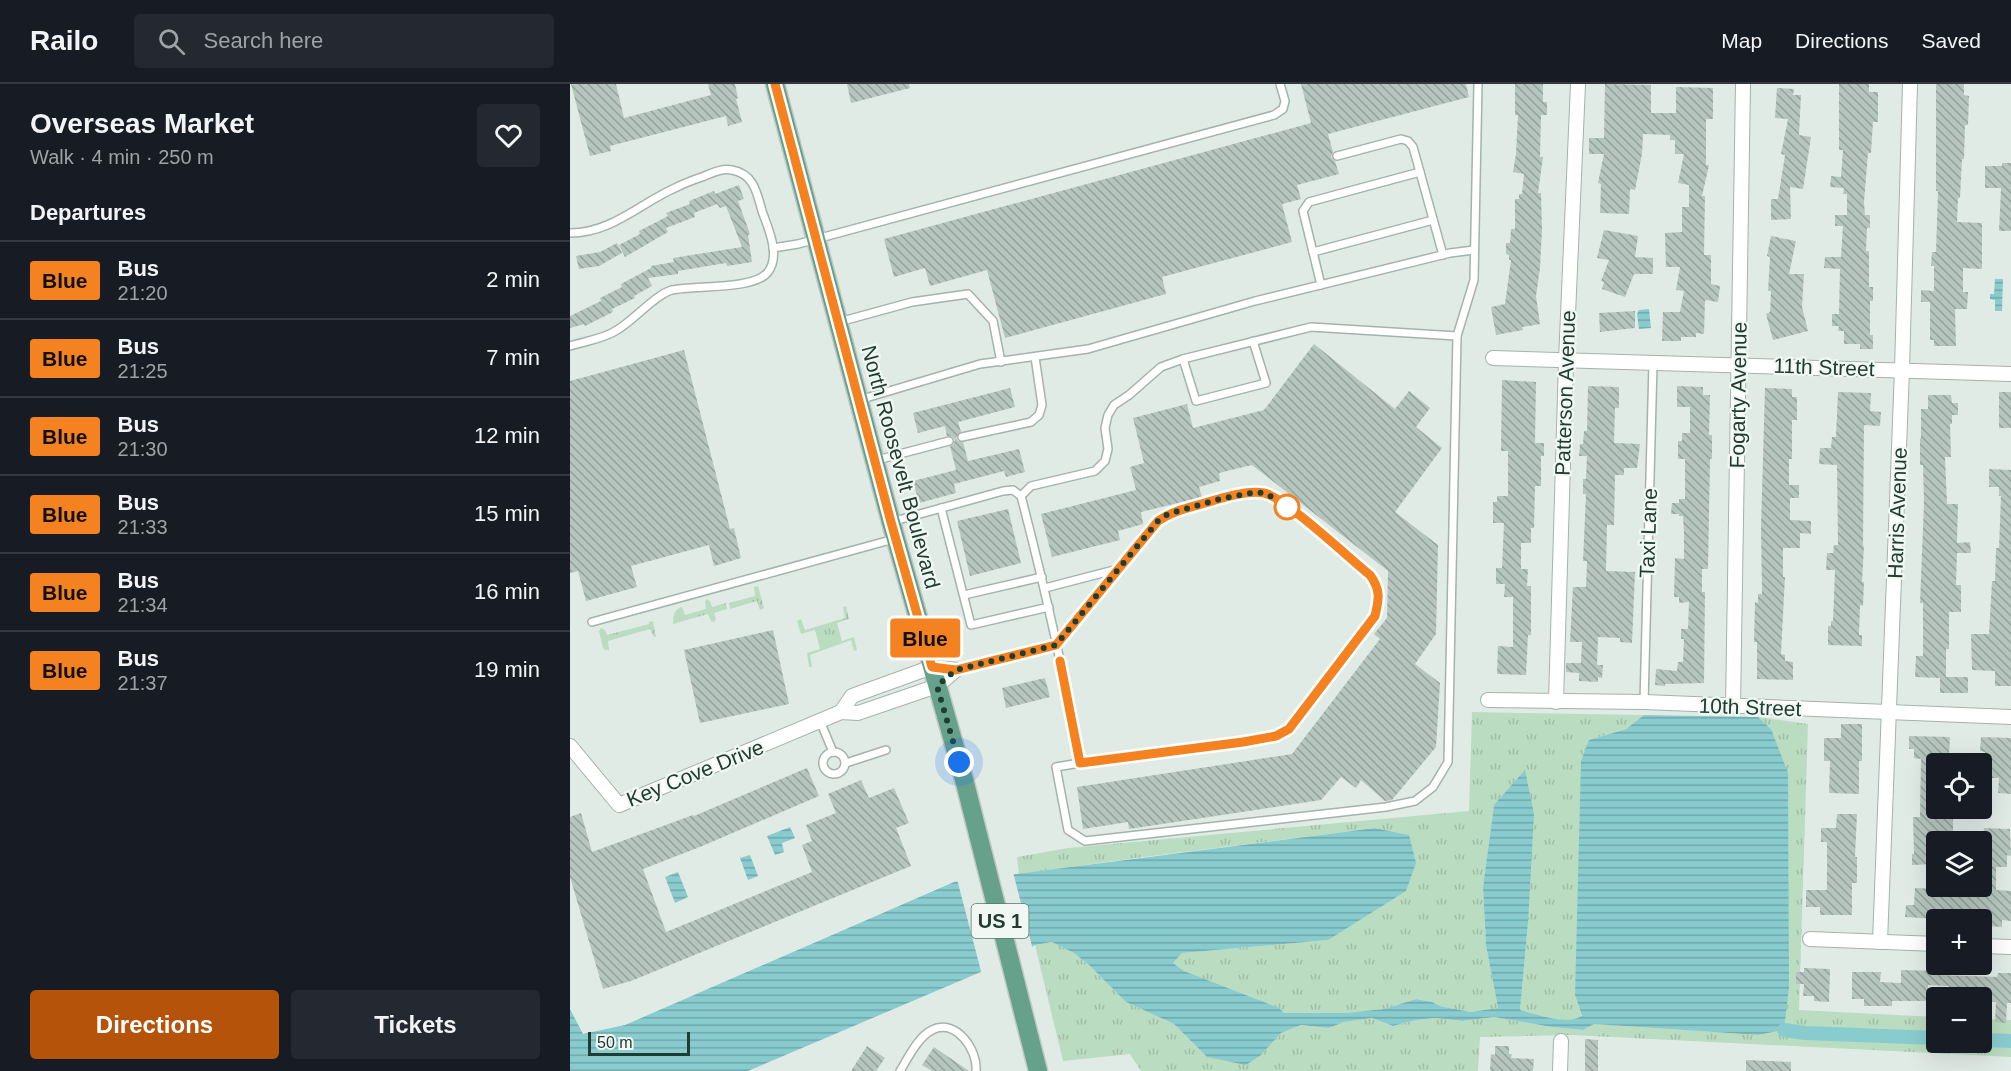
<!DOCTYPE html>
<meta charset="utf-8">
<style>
body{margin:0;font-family:Helvetica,sans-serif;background:#242831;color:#f1f3f6;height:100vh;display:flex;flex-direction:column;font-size:22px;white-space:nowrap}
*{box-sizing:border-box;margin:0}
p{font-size:20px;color:#9ea1a6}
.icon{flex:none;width:33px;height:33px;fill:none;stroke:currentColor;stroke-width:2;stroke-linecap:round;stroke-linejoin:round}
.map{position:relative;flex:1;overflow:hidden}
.side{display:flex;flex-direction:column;background:#171b24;width:570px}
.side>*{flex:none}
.badge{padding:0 12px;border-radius:4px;font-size:21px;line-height:39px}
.controls{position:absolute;left:1356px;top:669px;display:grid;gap:12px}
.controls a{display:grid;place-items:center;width:66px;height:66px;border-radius:6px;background:#171b24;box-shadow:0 6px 24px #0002;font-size:30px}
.scale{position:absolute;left:18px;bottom:15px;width:102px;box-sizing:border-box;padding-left:6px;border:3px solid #213c32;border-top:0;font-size:16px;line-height:21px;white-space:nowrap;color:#213c32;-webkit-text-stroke:4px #f1f8f4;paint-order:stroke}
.you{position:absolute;width:30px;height:30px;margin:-15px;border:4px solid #fff;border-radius:50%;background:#1a73e8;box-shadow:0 0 0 9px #1a73e833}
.map>.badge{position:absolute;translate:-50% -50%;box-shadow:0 0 0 3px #fff}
h2{padding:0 30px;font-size:22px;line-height:54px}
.round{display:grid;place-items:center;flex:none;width:63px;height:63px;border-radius:6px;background:#242831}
.overview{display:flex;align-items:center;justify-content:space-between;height:102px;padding:0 30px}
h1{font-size:28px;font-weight:800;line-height:45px}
.action{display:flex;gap:12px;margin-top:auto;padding:12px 30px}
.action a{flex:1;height:69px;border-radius:6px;background:#b45309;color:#fff;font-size:24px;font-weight:800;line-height:69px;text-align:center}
.action a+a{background:#242831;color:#f1f3f6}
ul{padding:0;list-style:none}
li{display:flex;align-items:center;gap:18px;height:78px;padding:0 30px;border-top:2px solid #363941}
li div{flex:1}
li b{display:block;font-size:22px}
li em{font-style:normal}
li .badge{min-width:66px;font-weight:700;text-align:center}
header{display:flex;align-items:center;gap:36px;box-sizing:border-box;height:84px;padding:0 30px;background:#171b24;border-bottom:2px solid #363941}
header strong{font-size:28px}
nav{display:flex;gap:33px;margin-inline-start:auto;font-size:21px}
.search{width:420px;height:54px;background:#242831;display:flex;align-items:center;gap:15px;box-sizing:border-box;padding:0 21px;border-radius:6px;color:#9ea1a6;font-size:22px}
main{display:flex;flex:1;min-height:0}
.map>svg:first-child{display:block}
.grass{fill:url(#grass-tufts)}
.water{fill:url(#water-rules)}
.pier{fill:#e1ebe6}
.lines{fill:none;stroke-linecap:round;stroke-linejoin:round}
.canal{stroke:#89ccd0;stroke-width:14}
.building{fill:url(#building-back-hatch)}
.lane-casing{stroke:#a4b3ac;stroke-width:10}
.street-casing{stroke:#a4b3ac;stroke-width:16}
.primary-casing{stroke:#c1c8c6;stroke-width:21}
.lane{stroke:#fff;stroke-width:7}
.street{stroke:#fff;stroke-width:14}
.primary{stroke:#66a18c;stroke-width:18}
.line-casing{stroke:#fff;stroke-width:14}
.line{stroke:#f58220;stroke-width:9}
.walk{stroke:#213c32;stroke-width:6;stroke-dasharray:0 10.8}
.stop-dot{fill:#fff;stroke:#f58220;stroke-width:3}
.labels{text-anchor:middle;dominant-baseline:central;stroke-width:4.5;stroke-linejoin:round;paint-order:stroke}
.shield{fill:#f1f8f4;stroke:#5f746c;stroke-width:1.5}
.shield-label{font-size:20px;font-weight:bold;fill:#213c32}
.street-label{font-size:21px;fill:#213c32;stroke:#f1f8f4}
</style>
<header>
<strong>Railo</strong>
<div class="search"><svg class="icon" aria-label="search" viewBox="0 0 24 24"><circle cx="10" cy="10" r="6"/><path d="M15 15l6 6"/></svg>Search here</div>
<nav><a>Map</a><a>Directions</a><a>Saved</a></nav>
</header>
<main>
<section class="side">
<div class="overview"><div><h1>Overseas Market</h1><p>Walk · 4 min · 250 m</p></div><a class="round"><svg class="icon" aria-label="heart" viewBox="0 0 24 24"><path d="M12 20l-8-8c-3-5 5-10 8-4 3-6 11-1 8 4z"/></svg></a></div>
<h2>Departures</h2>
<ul>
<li><span class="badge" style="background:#f58220;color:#111">Blue</span><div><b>Bus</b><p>21:20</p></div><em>2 min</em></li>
<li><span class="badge" style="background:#f58220;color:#111">Blue</span><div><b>Bus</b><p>21:25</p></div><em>7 min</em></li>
<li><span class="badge" style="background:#f58220;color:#111">Blue</span><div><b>Bus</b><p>21:30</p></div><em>12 min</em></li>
<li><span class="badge" style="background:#f58220;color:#111">Blue</span><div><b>Bus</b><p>21:33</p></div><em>15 min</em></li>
<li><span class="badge" style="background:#f58220;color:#111">Blue</span><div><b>Bus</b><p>21:34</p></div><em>16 min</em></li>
<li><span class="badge" style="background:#f58220;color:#111">Blue</span><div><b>Bus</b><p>21:37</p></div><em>19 min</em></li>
</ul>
<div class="action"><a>Directions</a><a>Tickets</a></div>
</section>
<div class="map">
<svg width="1441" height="987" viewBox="0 0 1441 987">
<defs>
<pattern id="grass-tufts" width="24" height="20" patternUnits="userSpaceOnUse" patternTransform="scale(1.5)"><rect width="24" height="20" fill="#badcc0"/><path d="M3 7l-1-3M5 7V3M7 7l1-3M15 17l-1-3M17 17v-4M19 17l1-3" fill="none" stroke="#a0bea5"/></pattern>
<pattern id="water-rules" width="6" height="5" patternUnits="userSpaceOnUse" patternTransform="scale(1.5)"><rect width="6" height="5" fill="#89ccd0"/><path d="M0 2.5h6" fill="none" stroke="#70a7a9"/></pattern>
<pattern id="building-back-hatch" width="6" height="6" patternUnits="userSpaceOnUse" patternTransform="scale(1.5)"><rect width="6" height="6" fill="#b6c6be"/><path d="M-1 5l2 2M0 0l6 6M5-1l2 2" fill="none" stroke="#94a29b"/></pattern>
</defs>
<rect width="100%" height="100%" fill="#e1ebe6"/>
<!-- grass -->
<g class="grass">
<path d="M188 502 194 524 190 526 187 517 160 525 159 519 185 512 184 503Z"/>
<path d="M137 515 140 517 142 523 156 519 157 525 144 529 146 535 144 538 141 537 138 530 103 540C103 532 104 525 112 523L115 531 136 525 135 517Z"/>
<path d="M276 522 279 535 267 539 272 557 284 553 287 566 284 567 281 556 240 571 242 583H239L237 569 250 565 245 546 231 550 227 537 231 535 235 546 275 534 273 523Z"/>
<path d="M83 537 86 553H84L80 545 38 557 39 566H35L33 564 29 547 31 544 35 546 37 551 79 540V538Z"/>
<path d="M902 628 1074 631 1056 645 1019 656 1005 911 1012 933C994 942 969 930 950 926L958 839 924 721 913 803 916 861 928 924 900 928 870 922 862 918 846 915 814 925 775 929H714L614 887 603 879 612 869 758 856 839 751 805 744 566 774 449 790 447 773 498 764 899 727Z"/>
<path d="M1188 633 1238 640 1229 926 1366 933V958H1412V935L1441 936V973L1002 951 910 953 908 987H571L560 970 493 977 465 861 483 858 504 869 519 881 556 918 604 940 637 973 691 971 711 949 731 941 759 944 774 938 802 934 823 942 846 936 865 934 893 937 924 933 982 943 1013 946 1024 940 1188 951 1214 946 1201 645Z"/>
</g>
<!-- water -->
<g class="water">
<path d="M1425 195H1433L1432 227H1425V216L1420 215V210H1424Z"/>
<path d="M1079 225 1081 244 1069 245 1067 230 1069 226Z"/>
<path d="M1074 631 1188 633 1201 645 1218 689 1219 903 1214 946 1188 951 1024 940 1013 946 982 943 924 933 893 937 865 934 846 936 823 942 802 934 774 938 759 944 731 941 711 949 691 971 676 981 637 973 604 940 556 918 519 881 504 869 482 858 465 861 446 873 178 987H0V925L13 950 55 941 384 798 805 744 839 751 846 779 836 807 758 856 612 869 603 879 614 887 709 924 714 929H775L814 925 846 915 862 918 870 922 900 928 928 924 916 861 913 803 924 721 955 686 964 730 958 839 950 926C968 930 995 942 1012 932L1005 911 1011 677 1019 656 1056 645Z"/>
<path d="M220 743 225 754 212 759 214 768 205 771 197 752Z"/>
<path d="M180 771 188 792 178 796 170 774Z"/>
<path d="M108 788 118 813 105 819 95 793Z"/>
</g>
<!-- pier -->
<path class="pier" d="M443 788 463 866 447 876 412 891 387 795Z"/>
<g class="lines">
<!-- canal -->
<g class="canal">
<path d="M1214 946 1235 949 1366 954"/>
<path d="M1412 956 1441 957"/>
</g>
</g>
<!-- building -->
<g class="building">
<path d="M1 0H46L54 34 141 11 138 0H165L168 14 166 15 172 38 158 42 156 32 40 62 41 67 20 72Z"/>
<path d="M277 0H339L340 4 281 19Z"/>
<path d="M731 0H896L899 13 758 50 763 68 761 73 765 77 769 90 727 101 731 115 712 120 722 158 592 193 596 210 435 254 417 186 360 202 355 184 324 193 314 155 741 39Z"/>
<path d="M945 0H973V18H977V31H971L970 73H973L968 109H971L972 146 970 184 966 212 970 240 952 243 953 246 926 251 921 223 935 220 941 176H939V171L936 170V159H940L941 145H945V115H949V110H952L954 90 943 88 946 70 948 31H945Z"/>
<path d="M1035 0 1081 1V29H1106V3L1143 4V35H1136V81H1139L1132 112H1135L1134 171H1141V200L1150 202 1148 218 1135 216 1134 250 1126 249V253H1111V257H1092L1093 228H1110L1114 207 1106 206 1110 183H1096L1095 149 1112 148V123H1119V101L1108 99 1114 70H1105V56H1100V51L1073 50 1072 70 1065 106 1060 105 1059 130 1030 129 1031 100 1028 99 1034 70H1019V54H1034Z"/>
<path d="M1269 0H1299V8H1308V38H1303L1301 69H1298L1294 118 1295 131H1300V144H1297L1296 167H1299V203H1303V217H1300V251H1303V265H1290V260H1274V247H1268L1269 242H1262V230H1269L1270 185 1254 184 1255 173H1271L1273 142H1265V131H1277V110H1273L1274 104 1260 103 1261 92 1271 93 1273 66H1269Z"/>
<path d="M1366 0H1394V11L1399 12 1398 41H1395L1394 75H1392L1390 114H1388L1387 138 1412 139V185L1393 184V208H1398L1397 225H1385L1386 262H1364V256H1360V218H1351V206L1364 207V182H1361L1362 168H1366L1368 107H1366Z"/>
<path d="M1207 4 1224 5 1223 11H1231L1229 51 1241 53 1233 105 1220 103 1221 135 1201 136V115H1208L1215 71 1211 70 1218 35 1205 34Z"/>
<path d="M1432 79H1441V147H1429L1431 104H1415V82H1432Z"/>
<path d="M169 101 174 115 168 117 180 150 178 151 182 178 157 182 156 179 108 187V190L78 194 82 202 64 212 65 214 42 225 43 228 15 242 14 240 0 244V232L31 217 30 214 52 203 51 200 81 184V182L104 178 103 174 172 163 156 122 150 124 147 120 124 129 125 133 96 144 98 148 55 173 49 161 70 150 69 147 98 132 96 129 120 120 119 117 144 107 145 110Z"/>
<path d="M1034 146 1068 152 1065 173 1083 174V190H1064L1055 213 1032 205 1034 198 1031 197 1039 176 1027 174Z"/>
<path d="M1201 152 1226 157 1219 190H1234L1232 223 1238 247 1203 256 1196 230 1200 228 1201 207H1198L1200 173 1197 172Z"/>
<path d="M47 159 52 169 29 182 9 185 6 172 30 168Z"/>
<path d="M1065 227V244L1030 248 1029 229Z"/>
<path d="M744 260 825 325 839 307 860 324 846 343 872 364 825 428 868 461 866 550 845 580 870 599 866 663 822 716 815 717 791 696 786 704 771 693 751 716 559 745 558 738 513 745 507 703 722 670 810 555 804 550 817 534 818 487 682 381 649 389 650 397 629 403 632 413 571 428 573 440 548 447 550 456 482 473 471 430 566 406 560 383 574 379 563 334 617 320 623 344 694 326Z"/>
<path d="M114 266 160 445 164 444 171 474 144 482 139 461 61 482 67 503 16 517 8 487 0 489V297Z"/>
<path d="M932 296 966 298 965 359H974V372H971V402H965L964 444H961V459H951V485H958L957 502H961V551H958L956 591 927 590 928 562 943 563V513H934L935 500H926V484H932L934 439H923V418H927V412H938V367H931Z"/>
<path d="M1018 302 1049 303V324H1045L1044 359 1070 360 1067 384H1054V391H1045L1044 441H1037L1036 487 1065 488 1062 559 1050 558V554L1028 553 1027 581H1033L1032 594 1028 593V598L1009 597V589L996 588V579H1011L1012 558H1000L1003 503H1016L1017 477H1013L1016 410H1013V395H1016L1017 372H1009L1010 360H1013L1014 347H1017Z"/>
<path d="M1107 302 1133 303V311H1140L1139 351H1142V375H1140L1138 485H1132V508H1135L1134 599 1095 600V602L1085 601 1086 585 1107 587 1108 578H1113L1114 555H1111V545H1118L1119 518 1109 519V513H1104L1105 474 1114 475V449L1113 432H1109V430H1101L1102 419H1109V415H1115V375H1108V357H1112V349H1120V323H1107Z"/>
<path d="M440 304 445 323 388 338 391 348 386 354 388 357 393 358 398 377 449 365 455 388 436 393 434 387 384 400 386 409 349 419 343 397 386 386 380 362 383 361 385 356 383 353 377 352 375 342 348 349 343 329Z"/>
<path d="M1195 304 1222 305V313H1227V336H1222V375H1219V401H1229V414H1220V436L1241 437V450L1230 449V464H1213V493H1215L1211 570 1215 571V577L1223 578V596L1187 595V558H1184L1185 518 1188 519V510H1192L1191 444Z"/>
<path d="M1268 308 1301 309 1300 327 1311 328 1310 342 1294 341 1293 462H1294L1292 498H1294L1293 522 1290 521 1289 551H1292V562L1258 561V542H1261V537H1263L1265 486H1256L1257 469H1263L1264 461H1268L1267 381 1249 380 1250 364H1261L1262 353H1266Z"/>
<rect x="1429" y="308" width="12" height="36"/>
<path d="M1358 311H1381L1382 319H1388V331H1382V340H1380L1381 373H1375L1377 420H1388L1387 459 1400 458 1401 469H1387L1386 501H1391V528H1379V565H1376V593H1398V609H1370V594L1345 593 1346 572H1353V519H1350L1354 419 1353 381H1350V354H1351V325H1358Z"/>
<path d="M1419 385 1441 386V602H1425V587L1402 586 1401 550H1419L1422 497H1425L1426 464H1429L1431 412H1429V403H1419Z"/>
<path d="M438 425 451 479 400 492 387 437Z"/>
<path d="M203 546 219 620 130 639 114 566Z"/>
<path d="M475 594 480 613 436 624 432 604Z"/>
<path d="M1271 640H1292V677H1289V710L1259 709 1260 677H1254V654H1271Z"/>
<path d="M1339 652 1380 653 1379 672H1373L1372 675H1366V724H1383V749L1371 748V758H1366V780L1342 781V770H1344L1343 733H1350L1351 675 1344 674V665H1339Z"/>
<path d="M1411 653 1441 654V710L1428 709 1429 694H1414L1415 668 1410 667Z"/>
<path d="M237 684 249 712 130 763 73 785 96 848 242 788 232 761 242 757 236 741 266 729 258 710 291 696 299 714 324 704 339 739 326 744 341 782 61 897 33 905 0 793V733L11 729 22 768 123 731 124 732Z"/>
<path d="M1267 730H1287L1285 773H1287V799H1282V831H1250V823H1236V806H1257V758H1251V744H1266Z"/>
<path d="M1414 744 1440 745 1441 772 1437 771V783H1426V806L1441 807V837L1432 836V843L1415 842V834L1368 833V835L1335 833 1336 821H1344L1345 804 1370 805V808H1387V810H1416V782H1412V755H1413Z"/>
<path d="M1234 884 1260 885 1259 918 1244 917V912H1233L1234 900H1226V888H1234Z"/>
<path d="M1331 886 1365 887V891L1427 893 1428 889H1441V919H1437L1436 939 1425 938 1426 918H1412V914H1379V902L1358 901V917H1322V922H1294V915H1282V888H1311L1310 898 1331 899Z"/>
<path d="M1015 955 1028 956V987H1015Z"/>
<path d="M297 962 315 974 306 987H281Z"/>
<path d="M925 962H939V970H942L941 974 964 975 963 987H920L921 970 925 971Z"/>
<path d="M364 963 399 987H362L352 981Z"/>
<path d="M1176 976 1221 978V987H1176Z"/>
</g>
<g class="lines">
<defs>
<g id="lane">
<path d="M767 72 831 55 838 57 843 63 873 171"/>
<path d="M0 149C42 149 70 119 107 103 115 99 123 96 132 93 142 89 152 84 162 86 184 90 187 109 192 127 198 144 211 171 198 188 185 206 125 201 102 206 86 210 63 237 47 246 34 255 15 257 0 262"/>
<path d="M203 164 228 160 704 31 713 25 715 17 710 0"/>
<path d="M743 168 863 136"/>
<path d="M751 201 733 127 739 118 850 88"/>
<path d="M269 238 342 218 398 210 423 237 431 278"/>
<path d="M613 275 626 317 696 299 683 257"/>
<path d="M289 316 410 280 518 265 685 217 880 169 904 166"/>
<path d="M392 353 461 338 469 331 472 321 465 273"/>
<path d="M307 376 379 357"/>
<path d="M451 412 461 402 525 387 535 377 538 365 535 344 538 331 544 321 559 311 591 283 613 275 741 243 887 252 904 196 908 0"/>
<path d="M371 424 401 541 479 523"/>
<path d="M321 438 433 407 443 406 451 412C474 500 494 589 510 679L673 658 706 652 719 645 805 533C809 515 811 506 800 491 781 475 713 413 694 409 676 406 652 414 635 419 618 424 602 427 588 437L486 561 386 586"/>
<path d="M475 504 548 485"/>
<path d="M394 511 472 493"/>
<path d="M22 538 324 455"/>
<path d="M1074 618 1083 280"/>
<path d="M250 637 263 668"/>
<circle cx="264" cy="679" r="11"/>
<path d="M276 679 316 666"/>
<path d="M510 679 486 683 498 746 515 757 816 723 845 717 863 703 878 678 887 252"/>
<path d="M330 987C338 974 348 953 362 946 386 934 408 966 406 987"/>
</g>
<g id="street">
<path d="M923 274 1441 290"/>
<path d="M918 616 1074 618 1441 633"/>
<path d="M986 618 996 277 1008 0"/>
<path d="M1163 622 1173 0"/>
<path d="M271 628 282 612 362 583 386 586"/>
<path d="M0 662 49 721 271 628 288 629 367 602 386 586"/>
<path d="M1240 855 1366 860"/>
<path d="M1310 858 1332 286 1340 0"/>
<path d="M1412 862 1441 863"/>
<path d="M990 987 991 957"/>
</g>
<path id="primary" d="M205 0 321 438 395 699 468 987"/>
</defs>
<!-- lane casing -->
<use href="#lane" class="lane-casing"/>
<!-- street casing -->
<use href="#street" class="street-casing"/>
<!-- primary casing -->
<use href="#primary" class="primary-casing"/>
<!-- lane -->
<use href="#lane" class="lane"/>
<!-- street -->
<use href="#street" class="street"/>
<!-- primary -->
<use href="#primary" class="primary"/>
</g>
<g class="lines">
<defs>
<path id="line" d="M205 0 321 438 362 583 386 586 486 561 588 437C602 427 618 424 635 419 652 414 676 406 694 409 713 412 781 476 800 491 811 506 809 515 805 532L719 645 706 652 673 658 510 679 490 577"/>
</defs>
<!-- line casing -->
<use href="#line" class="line-casing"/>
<!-- line -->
<use href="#line" class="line"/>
<!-- walk -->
<path class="walk" d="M389 678 367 602 386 586 486 561 588 437 598 430 650 415 686 408 697 410 717 423"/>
</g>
<!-- markers -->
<circle class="stop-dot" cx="717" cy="423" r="12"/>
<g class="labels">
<!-- shield labels -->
<rect class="shield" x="401.5" y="820" width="57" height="34" rx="4.5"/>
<g class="shield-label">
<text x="430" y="837">US 1</text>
</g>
<!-- street labels -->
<g class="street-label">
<text transform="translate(1254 283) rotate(2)">11th Street</text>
<text transform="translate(995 309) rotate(-88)">Patterson Avenue</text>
<text transform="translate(1168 311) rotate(-89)">Fogarty Avenue</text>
<text transform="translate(331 383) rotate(75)">North Roosevelt Boulevard</text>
<text transform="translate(1327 429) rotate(-88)">Harris Avenue</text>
<text transform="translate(1078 449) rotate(-88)">Taxi Lane</text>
<text transform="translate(1180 623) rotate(2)">10th Street</text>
<text transform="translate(125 689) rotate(-22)">Key Cove Drive</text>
</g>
</g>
</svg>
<div class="controls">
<a><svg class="icon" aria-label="locate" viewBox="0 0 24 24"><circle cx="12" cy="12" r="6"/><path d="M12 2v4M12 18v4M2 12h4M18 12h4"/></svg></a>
<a><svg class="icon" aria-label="layers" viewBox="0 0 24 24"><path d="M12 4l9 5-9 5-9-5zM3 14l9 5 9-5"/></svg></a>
<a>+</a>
<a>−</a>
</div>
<div class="scale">50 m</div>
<div class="you" style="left:389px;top:678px"></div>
<b class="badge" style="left:355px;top:554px;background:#f58220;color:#111">Blue</b>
</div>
</main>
